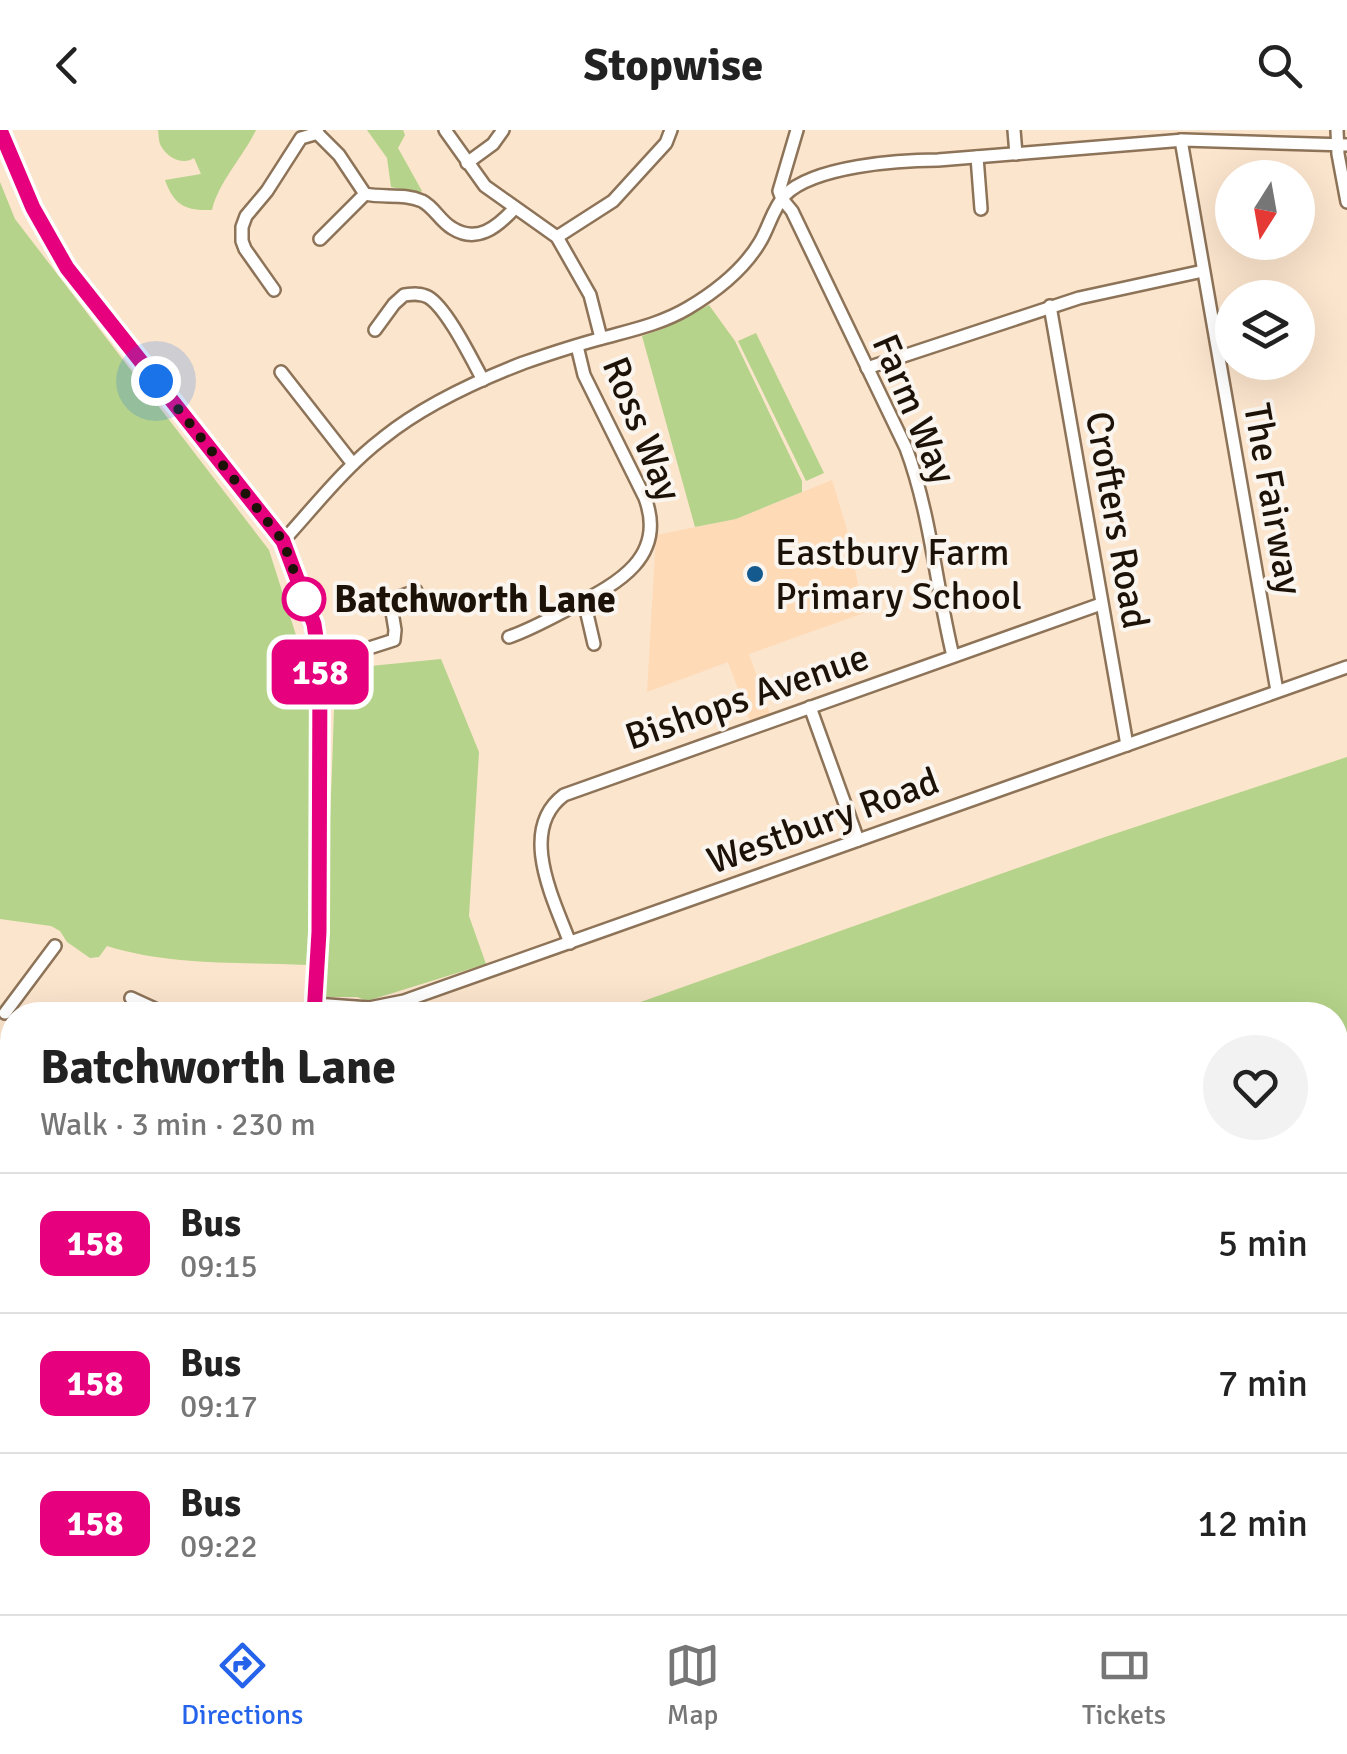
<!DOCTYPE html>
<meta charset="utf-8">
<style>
body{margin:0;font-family:Signika,sans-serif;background:#f2f2f2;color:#222;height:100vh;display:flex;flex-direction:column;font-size:38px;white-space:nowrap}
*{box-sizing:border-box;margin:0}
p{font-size:32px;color:#767676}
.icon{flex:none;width:55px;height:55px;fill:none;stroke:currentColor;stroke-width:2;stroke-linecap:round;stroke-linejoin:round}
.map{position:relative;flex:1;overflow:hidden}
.drawer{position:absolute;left:0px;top:872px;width:1348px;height:612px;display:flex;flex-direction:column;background:#fff;border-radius:40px 40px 0 0;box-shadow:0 10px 40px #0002}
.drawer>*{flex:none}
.badge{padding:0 20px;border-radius:15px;font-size:35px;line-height:65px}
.needle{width:65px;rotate:191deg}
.buttons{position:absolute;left:1215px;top:30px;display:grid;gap:20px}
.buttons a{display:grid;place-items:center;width:100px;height:100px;border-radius:50%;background:#fff;box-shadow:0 10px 40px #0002;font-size:50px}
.you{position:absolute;width:50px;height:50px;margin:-25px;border:8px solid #fff;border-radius:50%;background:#1a73e8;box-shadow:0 0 0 15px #1a73e833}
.map>.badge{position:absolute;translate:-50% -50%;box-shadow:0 0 0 5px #fff}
.round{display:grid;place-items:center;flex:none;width:105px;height:105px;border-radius:52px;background:#f2f2f2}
.head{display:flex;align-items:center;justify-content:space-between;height:170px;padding:0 40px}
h1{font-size:48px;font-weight:700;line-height:75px}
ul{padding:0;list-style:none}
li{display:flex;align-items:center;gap:30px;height:140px;padding:0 40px;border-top:2px solid #e0e0e0}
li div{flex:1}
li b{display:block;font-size:38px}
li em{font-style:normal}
li .badge{min-width:110px;font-weight:700;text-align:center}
header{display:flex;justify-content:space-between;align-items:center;height:130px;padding:0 40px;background:#fff;font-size:45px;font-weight:700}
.tabs{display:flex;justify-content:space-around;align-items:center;height:140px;border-top:2px solid #e0e0e0;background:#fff;font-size:28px;color:#767676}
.tabs a{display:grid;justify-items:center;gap:5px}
.tabs .selected{color:#2563eb}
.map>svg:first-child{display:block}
.built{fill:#fedab7}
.green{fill:#b5d38a}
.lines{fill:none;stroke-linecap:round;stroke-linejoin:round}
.minor-casing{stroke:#8d7358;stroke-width:16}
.major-casing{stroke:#8d7358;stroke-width:19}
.minor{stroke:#fff;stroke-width:11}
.major{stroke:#fff;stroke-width:14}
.line-casing{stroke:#fff;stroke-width:22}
.line{stroke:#e6007e;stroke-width:15}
.walk{stroke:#1c1208;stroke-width:10;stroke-dasharray:0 18}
.poi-dot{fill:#145a8f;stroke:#fbf5ef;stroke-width:4}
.stop-dot{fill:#fff;stroke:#e6007e;stroke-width:5}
.labels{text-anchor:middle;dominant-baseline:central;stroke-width:8;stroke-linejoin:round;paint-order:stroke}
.street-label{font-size:38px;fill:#1c1208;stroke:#fbf5ef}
.poi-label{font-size:38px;fill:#1c1208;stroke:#fbf5ef;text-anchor:start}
.stop-label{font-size:38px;font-weight:bold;fill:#1c1208;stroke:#fbf5ef;text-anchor:start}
</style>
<header><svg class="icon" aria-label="back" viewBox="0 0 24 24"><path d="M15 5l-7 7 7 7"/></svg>Stopwise<svg class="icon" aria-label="search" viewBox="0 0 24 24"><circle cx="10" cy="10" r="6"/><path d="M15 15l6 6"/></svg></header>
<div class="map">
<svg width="1347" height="1484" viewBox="0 0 1347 1484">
<rect width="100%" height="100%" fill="#fce5cd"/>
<!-- built -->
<path class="built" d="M832 350 846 396 864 483 749 524 770 584 750 591 728 532 647 562 656 405 736 389Z"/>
<!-- green -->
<g class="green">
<path d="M158 0H256C243 27 219 51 212 80 185 81 174 75 165 50L201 44 194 28C184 35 168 29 161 16 158 11 159 5 158 0Z"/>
<path d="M367 0H403L405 5 398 18 422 61 419 63 391 57 387 28Z"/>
<path d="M0 52 15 89 269 420 308 543 312 588 314 692 307 835C240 832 171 836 107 816L99 827 90 828 67 812 60 801 51 796 0 789Z"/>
<path d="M709 175 735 211 802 351V362L736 389 695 397 642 206 665 198Z"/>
<path d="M756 203 824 343 806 351 738 211Z"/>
<path d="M441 529 479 622 469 786 486 834 367 871 357 867H323L332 639 334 579 330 540Z"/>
<path d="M1347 627V1388L1335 1387V885H604L1102 708Z"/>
<path d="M12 1024V1472L232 1473 235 1484H24L0 1478V1026Z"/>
<path d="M1279 1473 1347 1478V1484H1056V1473Z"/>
</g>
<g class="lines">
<defs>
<g id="minor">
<path d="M314 0 339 25 365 64C384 68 404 63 422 71 434 77 440 91 452 98 477 114 497 97 514 79"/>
<path d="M445 0 485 56 557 107 590 165 601 208"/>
<path d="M797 0 779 61 782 69 792 81 906 318C931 385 936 457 953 526"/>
<path d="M1014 0 1016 24"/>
<path d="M1337 0 1338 24 1347 72"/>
<path d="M1181 10 1277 561"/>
<path d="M977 27 981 79"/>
<path d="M467 33 493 14 503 0"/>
<path d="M557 107 613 71 666 13 671 0"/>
<path d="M320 109 365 64"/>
<path d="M274 160 245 119 242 111V97L246 86 267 61 301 8 318 3"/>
<path d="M1050 176 1127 615"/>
<path d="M375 200 394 174 404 165C413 164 421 163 428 167 447 178 472 230 483 250"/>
<path d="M867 238 1079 168 1203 141"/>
<path d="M281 242 353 334"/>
<path d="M283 411C315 376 345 337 383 308 424 275 474 252 523 233 549 224 576 215 603 208 632 200 661 194 688 178 715 162 744 139 760 112 769 97 773 78 785 65 814 36 899 30 938 30L1184 10 1347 15"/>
<path d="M584 471 594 514"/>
<path d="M509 507C532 499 553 487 574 476 618 453 667 427 645 368L584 245 577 216"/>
<path d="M319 534 394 510 395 500 390 470 416 461"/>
<path d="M810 577 858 710"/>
<path d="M570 813C554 770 517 700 564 665L1101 474"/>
<path d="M131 868 168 885"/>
<path d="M315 874 369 878 404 871 1347 537"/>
<path d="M5 883 55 816"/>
<path d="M0 988 12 984"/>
<path d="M1335 1391 1347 1392"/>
<path d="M727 1472 728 1484"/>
<path d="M974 1484 977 1472"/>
</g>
<g id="major">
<path d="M0 0 33 78 67 138 283 411 313 495 319 534V803L314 885"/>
<path d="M312 1484 313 1472"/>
</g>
</defs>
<!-- minor casing -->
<use href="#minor" class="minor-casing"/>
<!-- major casing -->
<use href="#major" class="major-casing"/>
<!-- minor -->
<use href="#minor" class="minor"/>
<!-- major -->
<use href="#major" class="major"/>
</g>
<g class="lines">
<defs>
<path id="line" d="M0 0 33 78 67 138 283 411 314 494 320 534 319 802 314 885"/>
</defs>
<!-- line casing -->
<use href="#line" class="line-casing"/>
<!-- line -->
<use href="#line" class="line"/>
<!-- walk -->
<path class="walk" d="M156 251 283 411 304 469"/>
</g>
<!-- markers -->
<circle class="poi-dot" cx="755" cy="444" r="10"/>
<circle class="stop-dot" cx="304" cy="469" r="20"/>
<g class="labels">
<!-- street labels -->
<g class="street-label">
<text transform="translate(914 279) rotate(67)">Farm Way</text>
<text transform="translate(642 299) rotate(68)">Ross Way</text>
<text transform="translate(1273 369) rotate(80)">The Fairway</text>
<text transform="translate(1117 390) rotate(80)">Crofters Road</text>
<text transform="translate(747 567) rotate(-19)">Bishops Avenue</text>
<text transform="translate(823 691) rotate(-20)">Westbury Road</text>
</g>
<!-- poi labels -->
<g class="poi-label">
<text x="775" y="422">Eastbury Farm<tspan x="775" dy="44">Primary School</tspan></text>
</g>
<!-- stop labels -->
<g class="stop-label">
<text x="334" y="469">Batchworth Lane</text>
</g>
</g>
</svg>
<div class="buttons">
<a><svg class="needle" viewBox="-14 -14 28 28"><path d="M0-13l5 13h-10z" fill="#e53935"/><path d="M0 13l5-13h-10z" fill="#767676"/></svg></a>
<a><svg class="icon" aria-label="layers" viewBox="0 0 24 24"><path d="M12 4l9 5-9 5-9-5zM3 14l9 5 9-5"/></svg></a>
</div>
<div class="you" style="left:156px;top:251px"></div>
<b class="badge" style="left:320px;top:542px;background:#e6007e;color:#fff">158</b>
<section class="drawer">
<div class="head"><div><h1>Batchworth Lane</h1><p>Walk · 3 min · 230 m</p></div><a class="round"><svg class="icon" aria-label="heart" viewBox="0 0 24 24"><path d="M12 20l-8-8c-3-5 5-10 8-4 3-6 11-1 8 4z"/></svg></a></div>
<ul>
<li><span class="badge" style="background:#e6007e;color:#fff">158</span><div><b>Bus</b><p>09:15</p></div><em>5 min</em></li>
<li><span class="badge" style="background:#e6007e;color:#fff">158</span><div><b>Bus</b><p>09:17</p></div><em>7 min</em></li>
<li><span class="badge" style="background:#e6007e;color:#fff">158</span><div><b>Bus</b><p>09:22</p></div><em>12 min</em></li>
</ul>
</section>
</div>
<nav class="tabs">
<a class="selected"><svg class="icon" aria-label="directions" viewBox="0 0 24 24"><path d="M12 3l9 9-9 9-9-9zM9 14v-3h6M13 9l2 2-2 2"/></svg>Directions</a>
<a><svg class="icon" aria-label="map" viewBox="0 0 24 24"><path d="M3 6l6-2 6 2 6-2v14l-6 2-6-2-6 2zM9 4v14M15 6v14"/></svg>Map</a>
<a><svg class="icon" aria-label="tickets" viewBox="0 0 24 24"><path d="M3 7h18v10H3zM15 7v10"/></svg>Tickets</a>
</nav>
